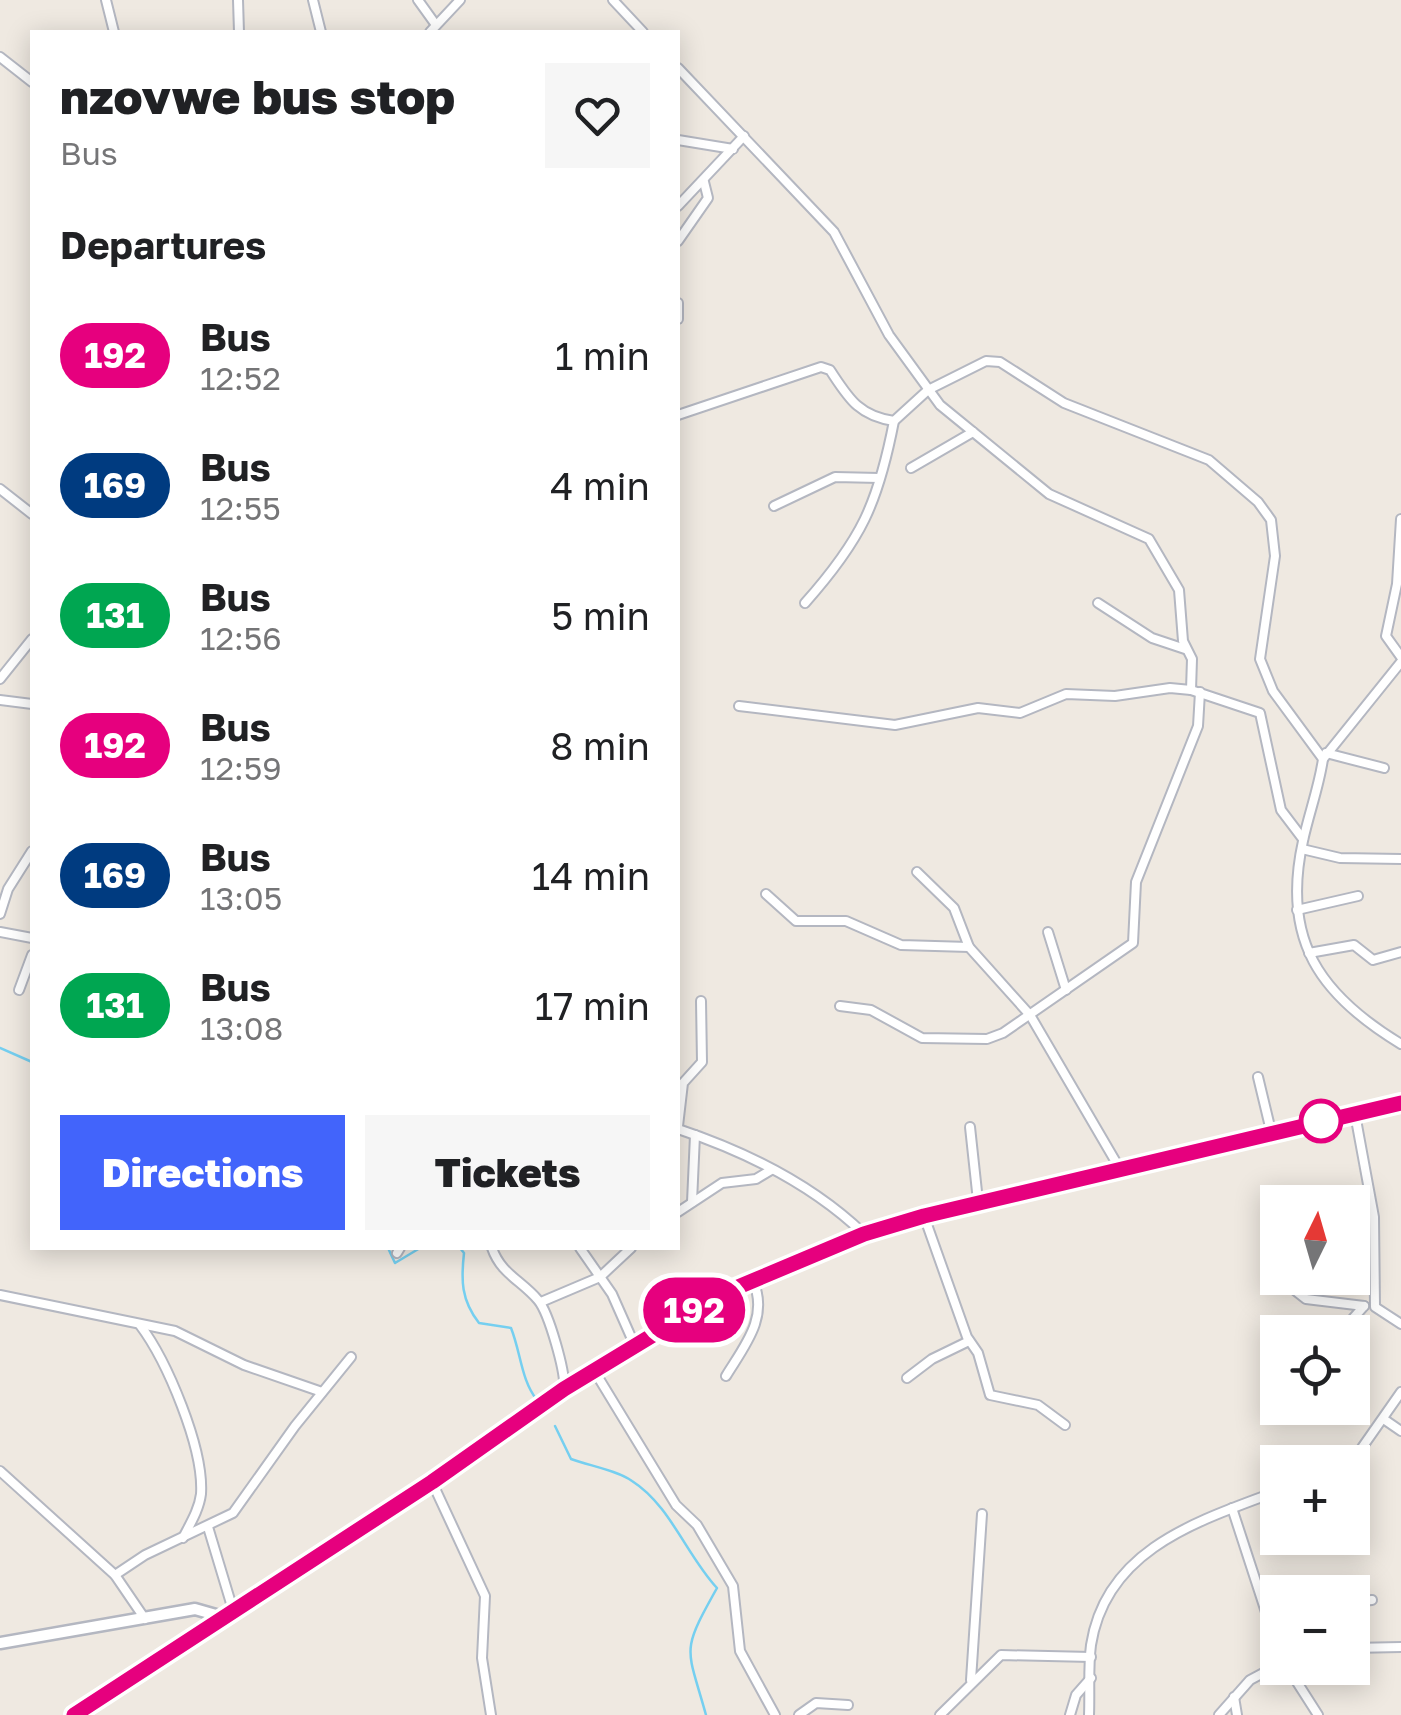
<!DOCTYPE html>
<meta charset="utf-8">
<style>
body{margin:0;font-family:"Golos Text",sans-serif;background:#f6f6f6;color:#202124;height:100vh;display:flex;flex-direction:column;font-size:38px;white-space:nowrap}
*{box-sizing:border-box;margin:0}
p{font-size:32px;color:#757577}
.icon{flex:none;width:55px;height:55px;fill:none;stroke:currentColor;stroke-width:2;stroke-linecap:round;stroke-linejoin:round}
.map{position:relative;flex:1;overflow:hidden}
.details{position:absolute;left:30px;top:30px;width:650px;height:1220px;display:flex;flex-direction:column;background:#fff;border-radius:0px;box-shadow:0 5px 25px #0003}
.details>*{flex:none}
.badge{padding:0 20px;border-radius:32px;font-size:35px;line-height:65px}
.needle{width:65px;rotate:5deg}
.controls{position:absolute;left:1260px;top:1185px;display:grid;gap:20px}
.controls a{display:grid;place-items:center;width:110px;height:110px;border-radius:0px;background:#fff;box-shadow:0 5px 25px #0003;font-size:50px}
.map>.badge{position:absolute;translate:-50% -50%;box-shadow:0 0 0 5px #fff}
h2{padding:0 30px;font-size:38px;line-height:90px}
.round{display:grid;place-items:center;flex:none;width:105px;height:105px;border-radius:0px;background:#f6f6f6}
.head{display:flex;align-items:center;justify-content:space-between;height:170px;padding:0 30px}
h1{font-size:48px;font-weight:800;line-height:75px}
.primary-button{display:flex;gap:20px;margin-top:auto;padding:20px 30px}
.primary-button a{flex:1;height:115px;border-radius:0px;background:#4264fb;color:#fff;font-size:40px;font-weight:800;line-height:115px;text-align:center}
.primary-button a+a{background:#f6f6f6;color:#202124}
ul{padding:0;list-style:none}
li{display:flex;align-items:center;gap:30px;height:130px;padding:0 30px}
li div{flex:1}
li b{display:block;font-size:38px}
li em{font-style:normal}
li .badge{min-width:110px;font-weight:700;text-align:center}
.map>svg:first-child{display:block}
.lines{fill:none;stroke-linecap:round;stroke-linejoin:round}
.stream{stroke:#75cff0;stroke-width:2.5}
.street-casing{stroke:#b4b7c1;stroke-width:12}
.secondary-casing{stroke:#b4b7c1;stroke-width:15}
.highway-casing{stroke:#c9c9c9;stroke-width:19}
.street{stroke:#fff;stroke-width:8}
.secondary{stroke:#fff;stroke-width:10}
.highway{stroke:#ffa35c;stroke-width:14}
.line-casing{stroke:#fff;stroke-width:22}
.line{stroke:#e6007e;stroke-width:15}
.stop-dot{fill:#fff;stroke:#e6007e;stroke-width:5}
</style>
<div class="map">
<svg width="1401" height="1715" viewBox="0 0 1401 1715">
<rect width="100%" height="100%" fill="#efe9e1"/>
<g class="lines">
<!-- stream -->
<g class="stream">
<path d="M0 1048 32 1062"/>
<path d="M388 1248 395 1263 420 1248"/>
<path d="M460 1248 464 1253C461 1280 461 1300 479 1323L511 1328C521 1353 521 1380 537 1400"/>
<path d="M555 1426 571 1459C590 1466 616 1470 632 1481 670 1505 687 1556 717 1588 680 1654 687 1646 706 1715"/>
</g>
<defs>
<g id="street">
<path d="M106 0 114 32"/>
<path d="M238 0 239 32"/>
<path d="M313 0 321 32"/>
<path d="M418 0 436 25"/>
<path d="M613 0 643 32"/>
<path d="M430 32 460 0"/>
<path d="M0 57 32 82"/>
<path d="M678 68 834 232 889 335 940 405 1049 494 1149 539 1179 590 1183 641 1192 659 1191 690"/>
<path d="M678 140 733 149"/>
<path d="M678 206 744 136"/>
<path d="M678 241 708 198 704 182"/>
<path d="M678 303V319"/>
<path d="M678 415 821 367 830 370C848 397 858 416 894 421L928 390 986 361 1000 362 1064 403 1209 460 1258 502 1271 520 1275 556 1260 659 1273 691 1323 759C1319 787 1309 813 1303 841 1281 940 1320 995 1401 1044"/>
<path d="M911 468 973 432"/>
<path d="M0 489 32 514"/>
<path d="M774 506 835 477 879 478"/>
<path d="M1401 519 1397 584 1386 636 1401 657"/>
<path d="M805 603C861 540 878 504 894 421"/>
<path d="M1098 603 1152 638 1185 649"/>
<path d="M0 679 32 639"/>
<path d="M0 700 32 704"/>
<path d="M739 706 895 725 978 708 1020 713 1066 694 1115 696 1170 688 1191 690 1260 713 1281 810 1303 839"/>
<path d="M1326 753 1384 768"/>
<path d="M1323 759 1401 662"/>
<path d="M1302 849 1340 858 1401 859"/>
<path d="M917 872 954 908 969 947 1030 1015 1120 1169"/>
<path d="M766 894 796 921H846L901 945 969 947"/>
<path d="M1297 910 1358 896"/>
<path d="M0 914 8 889 32 851"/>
<path d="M0 932 32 938"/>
<path d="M1048 932 1066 990"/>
<path d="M1309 953 1354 945 1373 960 1401 952"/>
<path d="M19 990 32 955"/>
<path d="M840 1006 871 1010 922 1038 987 1039 1003 1033 1133 943 1136 882 1198 726 1200 692"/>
<path d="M1258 1077 1271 1131"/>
<path d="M1355 1114 1374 1217 1375 1307 1401 1324"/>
<path d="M678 1126 683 1083 702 1062 701 1001"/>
<path d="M970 1127 978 1201"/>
<path d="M678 1129C744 1151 813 1185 864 1234"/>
<path d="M692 1202 695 1135"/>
<path d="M678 1212 722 1183 756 1179 771 1170"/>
<path d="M924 1216 967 1337 978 1353 990 1395 1038 1405 1065 1425"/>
<path d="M492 1248C501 1274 521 1280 538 1300 549 1313 566 1373 564 1389"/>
<path d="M580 1248 612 1294 635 1346"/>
<path d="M397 1253 400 1248"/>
<path d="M1287 1284 1306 1299 1364 1306"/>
<path d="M0 1295 175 1331 244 1365 322 1392"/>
<path d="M541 1302 600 1277 631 1248"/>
<path d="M140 1325C167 1361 204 1448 201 1494 199 1510 190 1524 183 1538"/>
<path d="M1341 1332 1364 1306"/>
<path d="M595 1372 676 1505 697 1525 733 1586 740 1651 775 1715"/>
<path d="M726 1376C745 1345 769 1317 753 1281"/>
<path d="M907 1378 932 1359 969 1341"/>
<path d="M1385 1420 1401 1431"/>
<path d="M1352 1462 1401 1392"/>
<path d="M0 1471 115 1575 145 1619"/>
<path d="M432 1482 485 1596 482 1658 491 1715"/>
<path d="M1232 1508 1278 1649"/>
<path d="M208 1527 233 1610"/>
<path d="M115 1575 145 1555 233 1513 295 1426 351 1357"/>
<path d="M1352 1602 1372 1600"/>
<path d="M1352 1648 1401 1647"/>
<path d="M1288 1668 1318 1715"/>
<path d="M971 1680 982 1514"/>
<path d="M1234 1697 1237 1715"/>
<path d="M799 1715 816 1703 848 1705"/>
<path d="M940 1715 1001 1655 1091 1657"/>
<path d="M1070 1715 1076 1695 1091 1678"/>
<path d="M1089 1715C1090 1692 1088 1668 1091 1645 1106 1549 1198 1521 1278 1491"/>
<path d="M1219 1715 1250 1680 1278 1665"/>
</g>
<path id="secondary" d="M0 1643 195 1609 223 1617"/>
<path id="highway" d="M74 1715 432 1482 564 1389 719 1295 864 1234 924 1216 1401 1103"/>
</defs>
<!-- street casing -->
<use href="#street" class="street-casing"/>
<!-- secondary casing -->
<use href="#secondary" class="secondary-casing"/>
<!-- highway casing -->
<use href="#highway" class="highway-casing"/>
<!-- street -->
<use href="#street" class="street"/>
<!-- secondary -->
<use href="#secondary" class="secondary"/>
<!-- highway -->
<use href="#highway" class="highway"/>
</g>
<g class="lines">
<defs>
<path id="line" d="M74 1715 432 1482 564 1389 719 1295 864 1234 924 1216 1401 1103"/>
</defs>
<!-- line casing -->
<use href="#line" class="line-casing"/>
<!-- line -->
<use href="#line" class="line"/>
</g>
<!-- markers -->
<circle class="stop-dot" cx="1321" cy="1121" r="20"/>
</svg>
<div class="controls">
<a><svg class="needle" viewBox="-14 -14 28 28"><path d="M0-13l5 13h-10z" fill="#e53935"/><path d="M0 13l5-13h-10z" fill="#757577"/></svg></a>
<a><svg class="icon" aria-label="locate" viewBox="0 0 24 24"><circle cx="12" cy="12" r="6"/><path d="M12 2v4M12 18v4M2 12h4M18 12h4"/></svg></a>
<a>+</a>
<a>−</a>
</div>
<b class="badge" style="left:694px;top:1310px;background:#e6007e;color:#fff">192</b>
<section class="details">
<div class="head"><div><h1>nzovwe bus stop</h1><p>Bus</p></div><a class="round"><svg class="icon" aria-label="heart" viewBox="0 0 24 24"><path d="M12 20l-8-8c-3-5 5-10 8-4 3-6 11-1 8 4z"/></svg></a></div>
<h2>Departures</h2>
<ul>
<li><span class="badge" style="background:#e6007e;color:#fff">192</span><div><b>Bus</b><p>12:52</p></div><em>1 min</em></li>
<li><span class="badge" style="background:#003b80;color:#fff">169</span><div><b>Bus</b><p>12:55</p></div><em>4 min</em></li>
<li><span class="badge" style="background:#00a651;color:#fff">131</span><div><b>Bus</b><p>12:56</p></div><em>5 min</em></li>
<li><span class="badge" style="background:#e6007e;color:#fff">192</span><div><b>Bus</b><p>12:59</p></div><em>8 min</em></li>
<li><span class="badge" style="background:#003b80;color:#fff">169</span><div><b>Bus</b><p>13:05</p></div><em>14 min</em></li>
<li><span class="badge" style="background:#00a651;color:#fff">131</span><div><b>Bus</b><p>13:08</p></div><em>17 min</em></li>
</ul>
<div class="primary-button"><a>Directions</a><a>Tickets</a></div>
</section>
</div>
